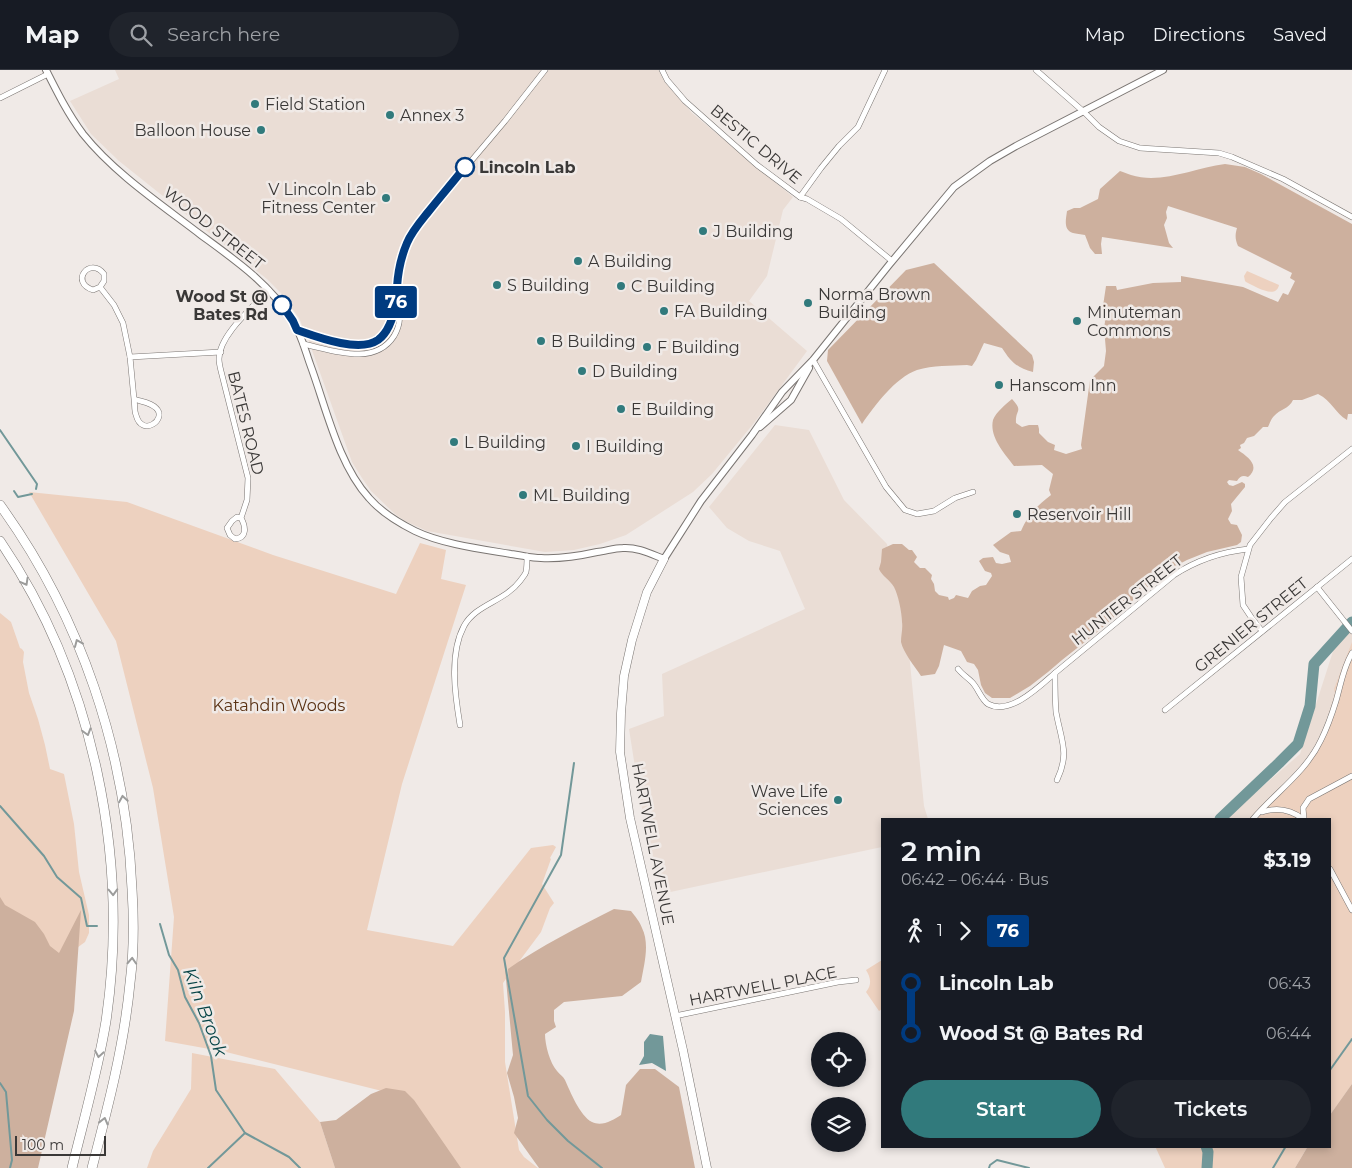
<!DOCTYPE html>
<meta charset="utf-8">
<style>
body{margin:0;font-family:Montserrat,sans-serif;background:#20242c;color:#f1f3f6;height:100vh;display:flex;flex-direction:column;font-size:19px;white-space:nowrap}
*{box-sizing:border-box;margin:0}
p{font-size:16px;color:#9ea1a6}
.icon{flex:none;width:28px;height:28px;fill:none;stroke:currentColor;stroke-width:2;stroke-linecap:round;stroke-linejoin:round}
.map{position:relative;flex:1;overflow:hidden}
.sheet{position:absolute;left:881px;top:748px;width:450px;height:330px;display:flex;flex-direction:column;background:#171b24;border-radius:0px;box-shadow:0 2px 8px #0003}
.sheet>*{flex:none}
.badge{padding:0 10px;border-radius:4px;font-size:18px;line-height:32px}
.buttons{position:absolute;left:811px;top:962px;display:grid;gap:10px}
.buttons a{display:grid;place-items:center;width:55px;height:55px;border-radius:50%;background:#171b24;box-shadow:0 2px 8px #0003;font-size:25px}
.scale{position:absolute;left:15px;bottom:12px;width:91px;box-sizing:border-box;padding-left:5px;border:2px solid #3a3837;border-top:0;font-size:14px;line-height:18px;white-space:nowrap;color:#3a3837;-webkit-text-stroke:4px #f0eae7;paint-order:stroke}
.map>.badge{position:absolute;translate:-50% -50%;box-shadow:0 0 0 2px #fff}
.legs{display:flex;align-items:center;gap:8px;height:55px;padding:0 20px;font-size:16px}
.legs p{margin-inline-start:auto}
.overview{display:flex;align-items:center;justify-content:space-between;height:85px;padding:0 20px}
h1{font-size:28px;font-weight:600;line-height:38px}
.action{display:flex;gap:10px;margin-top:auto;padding:10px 20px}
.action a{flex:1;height:58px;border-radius:30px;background:#317a7c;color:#fff;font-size:20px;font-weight:600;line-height:58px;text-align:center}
.action a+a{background:#20242c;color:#f1f3f6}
ul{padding:0 20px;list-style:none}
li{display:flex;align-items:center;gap:18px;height:50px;font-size:19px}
li i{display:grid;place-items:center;width:8px;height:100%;margin:0 6px;background:currentColor}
li i::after{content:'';width:12px;height:12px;margin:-6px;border:4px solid;border-radius:50%;background:#171b24}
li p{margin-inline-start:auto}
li:first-child i{background:linear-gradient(#0000 50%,currentColor 0)}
li:last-child i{background:linear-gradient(currentColor 50%,#0000 0)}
header{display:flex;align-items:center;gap:30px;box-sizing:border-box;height:70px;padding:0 25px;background:#171b24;border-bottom:1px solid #363941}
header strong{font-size:24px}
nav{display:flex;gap:28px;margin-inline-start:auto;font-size:18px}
.search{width:350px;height:45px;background:#20242c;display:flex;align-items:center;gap:12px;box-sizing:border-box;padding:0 18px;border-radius:28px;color:#9ea1a6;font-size:19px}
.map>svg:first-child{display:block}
.built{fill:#eaddd5}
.green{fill:#edd1bf}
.forest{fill:#cdb09e}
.water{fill:#729899}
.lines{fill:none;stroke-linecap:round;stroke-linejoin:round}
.stream{stroke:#729899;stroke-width:2}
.river{stroke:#729899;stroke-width:11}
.minor-casing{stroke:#7a7572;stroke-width:6}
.tertiary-casing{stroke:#7a7572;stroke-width:8}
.primary-casing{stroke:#7a7572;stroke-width:9}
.motorway-casing{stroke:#7a7572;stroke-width:10}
.minor{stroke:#fff;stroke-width:5}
.tertiary{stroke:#fff;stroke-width:6}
.primary{stroke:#fff;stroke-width:8}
.motorway{stroke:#fff;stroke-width:9}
.oneway{stroke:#9c9c9b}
.line-1-casing{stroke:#fff;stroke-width:11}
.line-1{stroke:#003b80;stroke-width:8}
.poi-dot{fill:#317a7c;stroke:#f0eae7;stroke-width:2}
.stop-1-dot{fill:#fff;stroke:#003b80;stroke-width:2.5}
.labels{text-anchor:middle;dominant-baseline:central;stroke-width:5;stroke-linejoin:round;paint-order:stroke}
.poi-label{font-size:16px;fill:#3a3837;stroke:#f0eae7;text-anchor:start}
.street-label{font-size:16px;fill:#3a3837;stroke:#f0eae7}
.stop-label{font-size:16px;font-weight:bold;fill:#3a3837;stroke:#f0eae7;text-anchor:start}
.park-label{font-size:16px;fill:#593113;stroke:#f0eae7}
.water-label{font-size:18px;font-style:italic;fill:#064446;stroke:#f0eae7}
</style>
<header>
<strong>Map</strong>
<div class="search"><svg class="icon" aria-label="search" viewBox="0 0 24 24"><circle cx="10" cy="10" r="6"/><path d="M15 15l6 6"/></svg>Search here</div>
<nav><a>Map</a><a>Directions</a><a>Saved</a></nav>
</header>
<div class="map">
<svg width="1352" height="1098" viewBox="0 0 1352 1098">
<rect width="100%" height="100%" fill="#f0eae7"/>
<!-- built -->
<g class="built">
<path d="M115 0H659L664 11 692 43 793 127 783 140 767 206 749 231 807 281 754 353 712 404 693 422 626 465 600 474 574 480 545 482 427 461 405 451 395 444 371 421 362 408 352 392 308 269 299 248 282 224 267 209 119 91 91 64 70 31 119 9Z"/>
<path d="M775 355 809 360 844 430 887 474 892 505 901 501 924 736 928 749H882V777L661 824 640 729 629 659 664 646 662 604 805 539 780 481 749 471 727 458 709 437Z"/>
<path d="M1352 560V1098L1330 1076V749H1225L1300 684 1336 572Z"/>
</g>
<!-- green -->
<g class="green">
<path d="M1247 201 1279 215C1276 230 1255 216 1246 212L1245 211 1244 206Z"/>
<path d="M29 422 127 432 273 485 396 524 420 473 446 480 441 509 466 515 402 714 367 860 453 876 531 778 553 775 556 777 550 788 551 789 542 814 554 833 550 838 541 862 503 913 505 942V992L519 1080 524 1087 538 1098H365L386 1022 226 982 165 971 174 847 153 718 116 571Z"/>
<path d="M0 543 11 552 20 578 22 579 24 582 23 592 29 623 38 649 45 675 50 699 64 704 74 754 79 802 89 845V863L85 872 70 883 0 946Z"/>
<path d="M1352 572V1014L1330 1045V749H1249C1268 727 1291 710 1308 687 1322 668 1329 645 1335 623L1334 619Z"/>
<path d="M882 890V939L879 941 866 922C872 915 871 908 866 900Z"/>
<path d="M192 983 275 999 320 1052 335 1098H147L153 1081 191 1019Z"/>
<path d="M1155 1076H1308L1295 1098H1165Z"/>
</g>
<!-- forest -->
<g class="forest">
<path d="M1225 94 1245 97 1261 104 1352 154V344H1348L1347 350C1335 343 1332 331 1318 324L1302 330H1293C1289 339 1280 339 1274 346 1271 349 1270 353 1268 357H1263L1254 366 1247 368 1244 373 1240 375 1241 378 1238 380C1248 387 1261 396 1248 407 1243 405 1240 406 1237 411L1229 410 1227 412 1229 415 1233 416 1242 412 1245 414V417L1231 434 1232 441 1228 449 1231 454 1237 455 1242 465 1241 472 1237 475 1207 482 1187 490 1166 501 1095 564 1062 590 1048 602 1030 616 1010 628H992L985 623 981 615 978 600 974 594 967 592 961 581 944 575 939 596 935 604 921 606C915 597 903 582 901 572 901 565 903 558 902 552 902 543 898 524 894 517 890 510 882 506 879 499L881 492 882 479 893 474H902L909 480H912L917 487 914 492 920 498H925L932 505 931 509 934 514 935 521 939 525 948 527 949 530 954 528 956 525 968 528 972 521 980 516 986 515 992 506 991 503 985 501 979 491 983 488 993 487 996 493 1002 494 1011 492 1009 485 1000 482 993 475 1011 462 1021 461C1029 443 1036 437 1051 425L1049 420 1053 404 1042 395 1014 396C1005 384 989 367 993 350 996 342 1006 334 1012 329 1024 342 1015 339 1016 353L1022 357 1029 355H1038L1039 359V363L1048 372 1055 375 1054 380 1066 384 1082 379 1081 375 1090 310 1104 296 1106 281 1105 269 1107 263 1103 262 1105 252 1103 236 1106 216H1116L1117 220 1153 213 1181 212V206L1243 217 1278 232 1283 223 1288 225 1295 211 1290 208 1292 203 1238 176C1235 169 1235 165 1237 158L1168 136 1166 142 1167 148 1164 155 1169 173 1173 178 1102 167 1101 174 1102 184H1095L1090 178 1085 165C1081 164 1076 164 1073 163 1063 160 1066 149 1067 141L1074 138H1080L1098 129 1100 119 1120 101C1124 102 1127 104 1131 105 1137 107 1145 108 1151 108 1176 108 1200 97 1225 94Z"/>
<path d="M934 193 1032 285 1034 292 1033 302C1017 298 1011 292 1002 278L984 273 976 290 972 296 967 295C951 296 933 295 917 300 895 308 875 335 862 354L827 291 828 280 906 200Z"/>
<path d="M0 827 5 835 35 852 44 864 50 876 59 883 81 840 74 941 38 1098H0Z"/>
<path d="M614 839 631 841C635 846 640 852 642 858 650 874 644 895 641 912L622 926 564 932 554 940V951L556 957 545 964C545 975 550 993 557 1001 560 1005 563 1006 565 1010 570 1021 580 1046 592 1052 602 1057 613 1050 621 1045L626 1015 640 999H655L679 1017 695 1098H539L514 1063 518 1048 514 1027 507 1003 513 985 504 888 509 921 508 899C542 875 577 858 614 839Z"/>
<path d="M1352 1014V1098H1295L1308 1076H1330V1045Z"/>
<path d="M386 1018 405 1021 414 1030 461 1098H335L320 1052 336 1050 371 1024Z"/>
</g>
<!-- water -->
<path class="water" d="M650 964 663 966 666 1001 652 993 639 995 644 986V972Z"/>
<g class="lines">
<!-- stream -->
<g class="stream">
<path d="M0 360 37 414 36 419"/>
<path d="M14 421 18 427 32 424"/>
<path d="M574 693 561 785 504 888 528 1026 547 1050 568 1071 602 1098"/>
<path d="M0 736 44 786 57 807 81 828 87 856H97"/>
<path d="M160 854 169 885 178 900 185 927 199 953 211 986 216 1020 245 1063"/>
<path d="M1330 1000 1352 969"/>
<path d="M0 1013 6 1022 12 1090 10 1098"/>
<path d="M208 1098 245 1063 289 1087 300 1098"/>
<path d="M989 1098 990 1095 997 1090 1029 1098"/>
<path d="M1273 1098 1286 1076"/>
</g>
<!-- river -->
<g class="river">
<path d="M1220 749 1279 693 1298 674 1310 636 1314 594 1352 552"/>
<path d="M1206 1076 1208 1082 1207 1098"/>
</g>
<defs>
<g id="minor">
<path d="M662 0 667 10 685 31 757 95 800 127 807 129 841 149 892 191"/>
<path d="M1036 0 1084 42 1099 57 1119 71 1140 78 1219 83 1232 87 1283 109 1352 147"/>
<path d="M0 28 48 4"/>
<path d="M800 127 821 98 839 76 858 57 885 0"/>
<path d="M100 217 93 220C69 212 90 186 104 204V211L100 217 114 235 123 253 130 287"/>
<path d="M297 260C317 267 360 284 379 269 386 264 390 255 392 246 394 242 396 236 396 232 398 218 397 204 401 190 403 177 411 166 417 155L505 51 545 0"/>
<path d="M303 274C332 280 374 297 394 266 401 254 401 244 396 232"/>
<path d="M813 290 886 417 905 440 917 444 934 441 955 428 973 422"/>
<path d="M134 329C135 334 134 340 136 345 142 368 168 349 156 338 150 332 142 332 134 329L130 287 221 282"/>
<path d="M241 448C246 457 247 468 235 469L230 465 227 458 232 451 237 447 241 448 247 430 248 408 221 301C220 297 219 293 219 289 219 265 253 237 269 220"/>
<path d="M1317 517 1352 561"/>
<path d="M1262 561 1251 547 1243 535 1241 507 1250 475 1271 448 1285 432 1352 379"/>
<path d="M958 599C962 604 968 608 972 612 978 618 981 629 988 634 1010 646 1040 616 1055 603"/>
<path d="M1165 640 1352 489"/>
<path d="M460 655C455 625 449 584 464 556 476 534 504 532 520 511 522 508 525 505 526 502 527 497 527 491 527 486"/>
<path d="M1057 710C1070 683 1061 670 1056 642 1055 629 1055 616 1055 603L1174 505C1197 490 1221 482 1248 479"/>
<path d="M1262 742C1277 737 1290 739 1303 749"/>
<path d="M1253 749C1276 722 1306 702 1321 670 1327 658 1332 644 1336 631 1341 614 1343 598 1352 583"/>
<path d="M1304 749 1303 738 1309 729 1352 706"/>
<path d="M1330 799 1352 840"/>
<path d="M675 946 838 912 856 910"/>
</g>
<g id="tertiary">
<path d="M46 0C57 22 68 44 83 64 114 103 162 135 201 165 235 190 270 214 292 250 301 263 305 280 310 294 326 337 338 394 369 428 381 442 399 453 415 461 442 474 481 479 511 484 521 485 531 488 541 488 560 489 579 486 597 482 606 481 614 478 623 478 637 477 651 484 664 489L701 431 752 365 782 322 813 290 889 195 954 117 990 91 1016 76 1163 0"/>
<path d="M760 357 791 330 809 298"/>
</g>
<path id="primary" d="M664 489 647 522 632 570 624 606 621 643 620 682 630 748 683 980 707 1098"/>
<g id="motorway">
<path d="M0 435C81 547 126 681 132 819 134 850 134 882 130 913 124 976 108 1037 92 1098"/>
<path d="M0 471C93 607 130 788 106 951 98 1000 84 1049 72 1098"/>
</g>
</defs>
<!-- minor casing -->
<use href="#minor" class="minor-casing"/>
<!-- tertiary casing -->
<use href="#tertiary" class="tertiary-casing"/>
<!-- primary casing -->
<use href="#primary" class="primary-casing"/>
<!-- motorway casing -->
<use href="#motorway" class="motorway-casing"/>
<!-- minor -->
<use href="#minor" class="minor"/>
<!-- tertiary -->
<use href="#tertiary" class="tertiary"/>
<!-- primary -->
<use href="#primary" class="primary"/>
<!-- motorway -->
<use href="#motorway" class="motorway"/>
</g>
<!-- one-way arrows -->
<defs><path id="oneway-chevron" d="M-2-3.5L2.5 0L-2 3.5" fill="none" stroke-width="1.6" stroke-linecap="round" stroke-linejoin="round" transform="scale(1.25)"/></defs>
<g class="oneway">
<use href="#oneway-chevron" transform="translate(25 512) rotate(61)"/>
<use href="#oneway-chevron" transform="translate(78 573) rotate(-113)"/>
<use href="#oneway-chevron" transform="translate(87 662) rotate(74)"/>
<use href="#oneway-chevron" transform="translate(123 729) rotate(-99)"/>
<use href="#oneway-chevron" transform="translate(113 822) rotate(88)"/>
<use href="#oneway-chevron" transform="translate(132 891) rotate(-87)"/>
<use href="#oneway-chevron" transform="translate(99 984) rotate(100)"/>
<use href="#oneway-chevron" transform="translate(104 1051) rotate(-76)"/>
</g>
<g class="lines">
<defs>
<path id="line-1" d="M282 235 293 251 297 260C317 267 359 283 378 270 389 262 394 244 396 232 397 227 396 222 397 217 398 201 401 187 407 173 412 161 421 151 429 141 441 126 453 112 465 97"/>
</defs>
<!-- line-1 casing -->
<use href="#line-1" class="line-1-casing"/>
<!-- line-1 -->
<use href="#line-1" class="line-1"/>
</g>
<!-- markers -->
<g class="poi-dot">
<circle cx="255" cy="34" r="5"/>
<circle cx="390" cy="45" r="5"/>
<circle cx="261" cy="60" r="5"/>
<circle cx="386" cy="128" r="5"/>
<circle cx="703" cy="161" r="5"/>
<circle cx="578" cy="191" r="5"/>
<circle cx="497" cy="215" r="5"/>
<circle cx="621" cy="216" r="5"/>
<circle cx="808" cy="233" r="5"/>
<circle cx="664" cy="241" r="5"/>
<circle cx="1077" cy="251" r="5"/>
<circle cx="541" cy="271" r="5"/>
<circle cx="647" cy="277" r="5"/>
<circle cx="582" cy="301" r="5"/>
<circle cx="999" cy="315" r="5"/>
<circle cx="621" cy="339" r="5"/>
<circle cx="454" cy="372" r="5"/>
<circle cx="576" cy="376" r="5"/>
<circle cx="523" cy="425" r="5"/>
<circle cx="1017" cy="444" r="5"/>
<circle cx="838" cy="730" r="5"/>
</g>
<g class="stop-1-dot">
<circle cx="465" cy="97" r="9"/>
<circle cx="282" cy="235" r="9"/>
</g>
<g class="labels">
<!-- poi labels -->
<g class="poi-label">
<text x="265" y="34">Field Station</text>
<text x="400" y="45">Annex 3</text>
<text x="251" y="60" text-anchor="end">Balloon House</text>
<text x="376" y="119" text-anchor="end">V Lincoln Lab<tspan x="376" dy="18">Fitness Center</tspan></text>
<text x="713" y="161">J Building</text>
<text x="588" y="191">A Building</text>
<text x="507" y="215">S Building</text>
<text x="631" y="216">C Building</text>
<text x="818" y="224">Norma Brown<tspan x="818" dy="18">Building</tspan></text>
<text x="674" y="241">FA Building</text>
<text x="1087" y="242">Minuteman<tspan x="1087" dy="18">Commons</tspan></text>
<text x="551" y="271">B Building</text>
<text x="657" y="277">F Building</text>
<text x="592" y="301">D Building</text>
<text x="1009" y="315">Hanscom Inn</text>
<text x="631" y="339">E Building</text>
<text x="464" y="372">L Building</text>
<text x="586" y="376">I Building</text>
<text x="533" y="425">ML Building</text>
<text x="1027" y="444">Reservoir Hill</text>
<text x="828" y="721" text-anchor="end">Wave Life<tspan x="828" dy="18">Sciences</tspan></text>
</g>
<!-- street labels -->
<g class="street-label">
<text transform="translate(756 74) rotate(40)">BESTIC DRIVE</text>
<text transform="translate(214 158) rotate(38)">WOOD STREET</text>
<text transform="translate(246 353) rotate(76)">BATES ROAD</text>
<text transform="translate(1127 530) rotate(-38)">HUNTER STREET</text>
<text transform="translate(1251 555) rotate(-39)">GRENIER STREET</text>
<text transform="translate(653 774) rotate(79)">HARTWELL AVENUE</text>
<text transform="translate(763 916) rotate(-11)">HARTWELL PLACE</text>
</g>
<!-- stop labels -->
<g class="stop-label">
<text x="479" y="97">Lincoln Lab</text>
<text x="268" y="226" text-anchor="end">Wood St @<tspan x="268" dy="18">Bates Rd</tspan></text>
</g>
<!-- park labels -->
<g class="park-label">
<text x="279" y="635">Katahdin Woods</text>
</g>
<!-- water labels -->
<g class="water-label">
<text transform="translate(205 942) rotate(69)">Kiln Brook</text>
</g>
</g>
</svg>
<div class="buttons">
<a><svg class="icon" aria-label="locate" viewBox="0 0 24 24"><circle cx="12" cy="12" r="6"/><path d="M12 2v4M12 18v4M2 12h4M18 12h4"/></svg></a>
<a><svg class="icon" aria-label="layers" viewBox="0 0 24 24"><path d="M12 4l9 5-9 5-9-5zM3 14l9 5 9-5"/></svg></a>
</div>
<div class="scale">100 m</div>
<b class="badge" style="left:396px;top:232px;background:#003b80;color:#fff">76</b>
<section class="sheet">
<div class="overview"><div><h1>2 min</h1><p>06:42 – 06:44 · Bus</p></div><b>$3.19</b></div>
<div class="legs"><svg class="icon" aria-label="walk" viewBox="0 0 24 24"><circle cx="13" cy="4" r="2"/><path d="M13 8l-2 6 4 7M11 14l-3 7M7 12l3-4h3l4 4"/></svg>1<svg class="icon" aria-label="forward" viewBox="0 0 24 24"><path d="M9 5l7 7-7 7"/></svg><b class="badge" style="background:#003b80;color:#fff">76</b></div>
<ul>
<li><i style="color:#003b80"></i><b>Lincoln Lab</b><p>06:43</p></li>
<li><i style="color:#003b80"></i><b>Wood St @ Bates Rd</b><p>06:44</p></li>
</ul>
<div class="action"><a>Start</a><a>Tickets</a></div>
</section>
</div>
